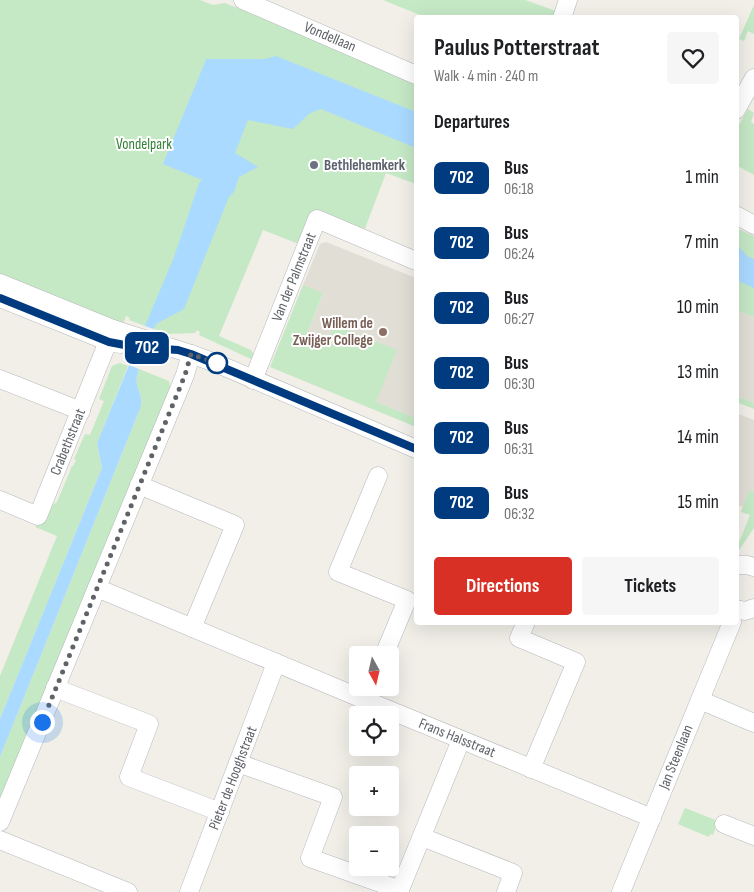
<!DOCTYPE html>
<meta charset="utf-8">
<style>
body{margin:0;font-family:"Sofia Sans Condensed",sans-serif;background:#f6f6f6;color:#202124;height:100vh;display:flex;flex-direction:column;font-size:19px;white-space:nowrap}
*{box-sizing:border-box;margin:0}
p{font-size:16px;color:#757577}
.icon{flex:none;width:28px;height:28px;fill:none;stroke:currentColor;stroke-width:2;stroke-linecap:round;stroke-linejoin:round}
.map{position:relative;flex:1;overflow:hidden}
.panel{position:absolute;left:414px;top:15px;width:325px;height:610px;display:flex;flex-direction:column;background:#fff;border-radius:5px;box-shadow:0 5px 20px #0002}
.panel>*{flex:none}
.badge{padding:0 10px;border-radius:8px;font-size:18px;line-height:32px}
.needle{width:32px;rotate:172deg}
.controls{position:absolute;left:349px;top:646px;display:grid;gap:10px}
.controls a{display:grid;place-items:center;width:50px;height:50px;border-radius:5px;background:#fff;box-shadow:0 5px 20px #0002;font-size:25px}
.you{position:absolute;width:25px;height:25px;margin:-12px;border:4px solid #fff;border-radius:50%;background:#1a73e8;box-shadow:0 0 0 8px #1a73e833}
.map>.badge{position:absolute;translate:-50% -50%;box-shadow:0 0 0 2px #fff}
h2{padding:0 20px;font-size:19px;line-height:45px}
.round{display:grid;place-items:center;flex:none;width:52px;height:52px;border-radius:5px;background:#f6f6f6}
.head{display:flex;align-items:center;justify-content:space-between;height:85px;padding:0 20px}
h1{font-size:24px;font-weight:700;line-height:38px}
.cta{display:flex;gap:10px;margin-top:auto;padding:10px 20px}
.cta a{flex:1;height:58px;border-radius:5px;background:#d93025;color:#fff;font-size:20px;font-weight:700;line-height:58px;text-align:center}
.cta a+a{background:#f6f6f6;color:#202124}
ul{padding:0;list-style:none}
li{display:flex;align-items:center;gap:15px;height:65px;padding:0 20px}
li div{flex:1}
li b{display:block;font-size:19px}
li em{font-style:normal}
li .badge{min-width:55px;font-weight:700;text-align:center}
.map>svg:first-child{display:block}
.education{fill:#e1ded6}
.green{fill:#c5e8c5}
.water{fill:#aadaff}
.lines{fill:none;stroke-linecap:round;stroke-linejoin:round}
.minor-casing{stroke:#b5b8bc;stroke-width:19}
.minor{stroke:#fff;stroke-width:18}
.line-casing{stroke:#fff;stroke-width:11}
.line{stroke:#003b80;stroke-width:8}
.walk{stroke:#5f6368;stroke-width:5;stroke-dasharray:0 9}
.worship-dot{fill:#6b7280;stroke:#fff;stroke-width:2}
.education-dot{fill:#8d6e63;stroke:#fff;stroke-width:2}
.stop-dot{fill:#fff;stroke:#003b80;stroke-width:2.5}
.labels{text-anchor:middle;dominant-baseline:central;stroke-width:4;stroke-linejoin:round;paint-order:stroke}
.street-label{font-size:15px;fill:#5f6368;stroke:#fff}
.park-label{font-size:15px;fill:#348238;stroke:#fff}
.worship-label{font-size:15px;font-weight:bold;fill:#5b616d;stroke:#fff;text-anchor:start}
.education-label{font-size:15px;font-weight:bold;fill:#785e54;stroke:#fff;text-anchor:end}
</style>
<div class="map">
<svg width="754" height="892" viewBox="0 0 754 892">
<rect width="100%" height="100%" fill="#f1efe8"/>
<!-- education -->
<g class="education">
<path d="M326 242 416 278V418L376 402 396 350 335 325 328 341 333 343 330 348 305 338 323 294 303 285 320 244Z"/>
<path d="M736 310 754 317V403L736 396Z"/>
<path d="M736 413 754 420V492L749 491 743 507 736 504Z"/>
</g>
<!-- green -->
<g class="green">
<path d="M0 0H200L213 5 225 3 416 81V184L386 173 361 239 314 222 299 244 263 230 219 336 251 350 254 355 253 360 199 335 200 332 197 330 195 333 164 334 146 324 145 326 129 320 130 318 126 316 123 324 0 275Z"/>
<path d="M383 0H525L556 11 554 18 425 17Z"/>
<path d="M754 5V34L748 31 744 41 739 39Z"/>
<path d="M748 109 754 113 751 122 754 124V175L736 165V130Z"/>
<path d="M736 228 754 236V317L736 310Z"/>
<path d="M303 285 323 293 305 338 330 348 332 343 328 341 334 325 397 350 376 402 416 418V427L270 367Z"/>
<path d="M120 363 128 366 97 443 102 468 0 719V676L57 536 35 527 37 525 45 520 51 506 57 502 72 466H73L76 460 74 459 85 434 90 435 104 401 99 399 112 366Z"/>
<path d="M139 369 169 381 171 394 0 820V757L141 406C143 390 132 388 139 369Z"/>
<path d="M736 396 754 403V409L736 402Z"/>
<path d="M749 491 754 492V528L737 553 736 550 750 515 741 512Z"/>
<path d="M685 808 718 821 713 835 710 834 709 837 678 824Z"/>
</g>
<!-- water -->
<g class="water">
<path d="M276 56 416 112V148L321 109 310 113 293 129 248 120 235 153 258 167 239 177 234 192 229 197 184 309 156 324 154 329 145 326 174 257 199 183 202 180 163 164 205 62 206 59H265Z"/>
<path d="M736 244 747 256 754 259V288L736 280Z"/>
<path d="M129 365 139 369C132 388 143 390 141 406L0 757V719L102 468 97 443Z"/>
</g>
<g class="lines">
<defs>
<g id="minor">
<path d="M243 0 416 75"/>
<path d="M562 18 568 0"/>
<path d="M736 110 754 78"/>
<path d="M736 215 754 225"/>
<path d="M0 283 113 329 191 354 218 364 416 449"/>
<path d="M0 298 109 342 121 344"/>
<path d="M0 379 81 411"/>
<path d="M253 380 317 219 416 261"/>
<path d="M378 476 338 572 407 600 384 655"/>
<path d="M139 485 235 525 192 628"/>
<path d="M0 500 38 516 113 329"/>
<path d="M736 565H747L754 567"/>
<path d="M97 588 365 700 652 818"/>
<path d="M736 609 745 611 754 608"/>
<path d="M526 622 519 638 576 662 531 769"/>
<path d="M55 688 149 724 129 777 220 812"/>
<path d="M700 700 754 723"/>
<path d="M238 763 333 797 310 858 400 890"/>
<path d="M0 822 185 375 191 354"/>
<path d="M724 824 754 836"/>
<path d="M422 837 513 873 506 892"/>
<path d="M0 840 128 892"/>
<path d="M189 892 276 663"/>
<path d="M399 892 461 740"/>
<path d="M621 892 732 622"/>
</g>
</defs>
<!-- minor casing -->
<use href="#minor" class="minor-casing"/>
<!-- minor -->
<use href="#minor" class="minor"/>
</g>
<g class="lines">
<defs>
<path id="line" d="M0 298 109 342 135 347 178 350 191 354 416 449"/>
</defs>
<!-- line casing -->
<use href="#line" class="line-casing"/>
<!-- line -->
<use href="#line" class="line"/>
<!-- walk -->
<path class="walk" d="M42 722 185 375 191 354 218 364 217 363"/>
</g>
<!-- markers -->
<circle class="worship-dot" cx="314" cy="165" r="5"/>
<circle class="education-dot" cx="383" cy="332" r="5"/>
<circle class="stop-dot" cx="217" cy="363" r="10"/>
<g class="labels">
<!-- street labels -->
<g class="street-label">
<text transform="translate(330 37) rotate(23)">Vondellaan</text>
<text transform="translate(294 277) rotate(-68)">Van der Palmstraat</text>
<text transform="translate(68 442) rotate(-68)">Crabethstraat</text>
<text transform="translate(457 738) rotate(22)">Frans Halsstraat</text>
<text transform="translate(676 757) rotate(-68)">Jan Steenlaan</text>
<text transform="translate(233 778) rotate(-69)">Pieter de Hooghstraat</text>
</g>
<!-- park labels -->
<g class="park-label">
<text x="144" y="144">Vondelpark</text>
</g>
<!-- worship labels -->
<g class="worship-label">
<text x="324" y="165">Bethlehemkerk</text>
</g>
<!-- education labels -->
<g class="education-label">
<text x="373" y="323">Willem de<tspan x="373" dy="17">Zwijger College</tspan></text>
</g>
</g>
</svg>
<div class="controls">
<a><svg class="needle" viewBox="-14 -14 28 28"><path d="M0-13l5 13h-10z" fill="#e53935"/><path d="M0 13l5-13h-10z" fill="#757577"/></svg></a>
<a><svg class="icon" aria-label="locate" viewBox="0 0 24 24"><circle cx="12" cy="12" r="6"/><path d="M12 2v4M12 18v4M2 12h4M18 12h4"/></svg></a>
<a>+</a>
<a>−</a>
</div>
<div class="you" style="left:42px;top:722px"></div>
<b class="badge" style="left:147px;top:348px;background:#003b80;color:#fff">702</b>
<section class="panel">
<div class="head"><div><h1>Paulus Potterstraat</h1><p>Walk · 4 min · 240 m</p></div><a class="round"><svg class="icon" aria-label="heart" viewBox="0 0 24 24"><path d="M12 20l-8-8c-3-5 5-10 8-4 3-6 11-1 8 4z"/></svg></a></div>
<h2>Departures</h2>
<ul>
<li><span class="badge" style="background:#003b80;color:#fff">702</span><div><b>Bus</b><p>06:18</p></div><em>1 min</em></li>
<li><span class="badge" style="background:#003b80;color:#fff">702</span><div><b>Bus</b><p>06:24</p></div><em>7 min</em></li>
<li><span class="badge" style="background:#003b80;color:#fff">702</span><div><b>Bus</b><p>06:27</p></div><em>10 min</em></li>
<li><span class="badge" style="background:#003b80;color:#fff">702</span><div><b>Bus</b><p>06:30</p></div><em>13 min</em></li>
<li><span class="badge" style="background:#003b80;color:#fff">702</span><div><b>Bus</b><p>06:31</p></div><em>14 min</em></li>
<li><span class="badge" style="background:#003b80;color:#fff">702</span><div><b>Bus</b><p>06:32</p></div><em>15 min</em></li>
</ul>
<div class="cta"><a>Directions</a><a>Tickets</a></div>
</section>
</div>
